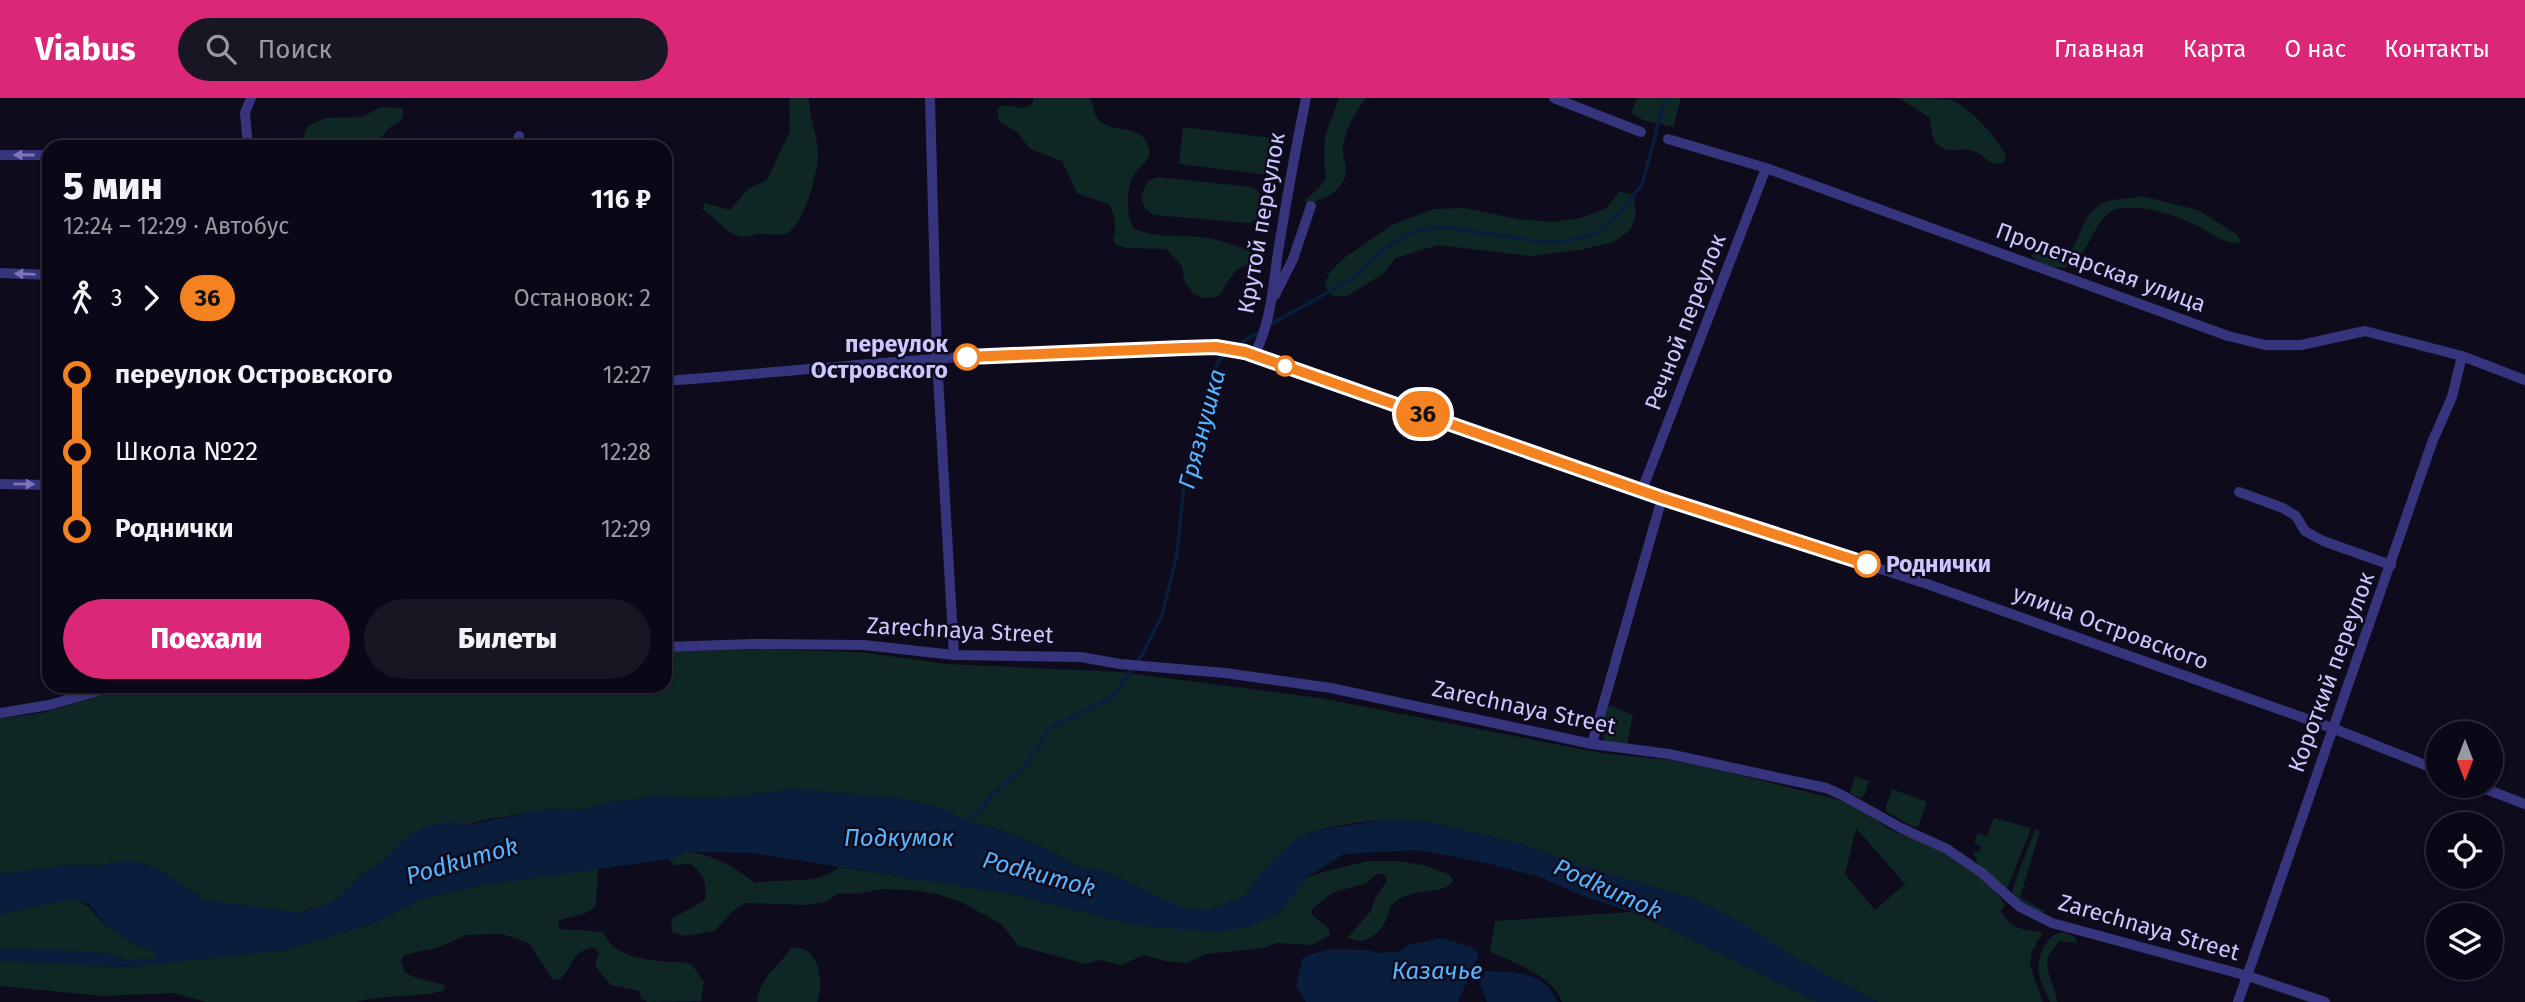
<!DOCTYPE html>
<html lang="ru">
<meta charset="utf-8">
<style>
body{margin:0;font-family:"Fira Sans",sans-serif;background:#181623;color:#f1f3f6;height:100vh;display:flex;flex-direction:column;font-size:26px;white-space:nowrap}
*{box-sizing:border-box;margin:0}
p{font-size:23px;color:#999aa1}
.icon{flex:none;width:38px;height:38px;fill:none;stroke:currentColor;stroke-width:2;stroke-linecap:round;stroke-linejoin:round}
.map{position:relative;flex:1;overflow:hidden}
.sheet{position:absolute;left:42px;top:42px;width:630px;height:553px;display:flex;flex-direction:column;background:#0a0816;border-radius:21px;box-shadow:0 2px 5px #0004,0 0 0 2px #2a2935}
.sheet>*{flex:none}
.badge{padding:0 14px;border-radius:23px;font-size:24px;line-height:46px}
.needle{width:46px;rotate:180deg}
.tools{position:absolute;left:2426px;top:623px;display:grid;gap:14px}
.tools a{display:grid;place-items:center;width:77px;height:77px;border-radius:50%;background:#0a0816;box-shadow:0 2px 5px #0004,0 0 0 2px #2a2935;font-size:35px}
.map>.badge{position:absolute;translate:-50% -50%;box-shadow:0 0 0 4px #fff}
.legs{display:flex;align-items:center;gap:10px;height:77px;padding:0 21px;font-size:23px}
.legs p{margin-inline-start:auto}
.headline{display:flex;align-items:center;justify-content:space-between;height:119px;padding:0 21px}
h1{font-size:38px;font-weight:800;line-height:52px}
.action{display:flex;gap:14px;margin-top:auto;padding:14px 21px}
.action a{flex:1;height:80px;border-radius:42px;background:#db2777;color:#fff;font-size:28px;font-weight:800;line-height:80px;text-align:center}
.action a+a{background:#181623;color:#f1f3f6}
ul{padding:0 21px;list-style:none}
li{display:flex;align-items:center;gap:24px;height:77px;font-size:26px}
li i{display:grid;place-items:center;width:10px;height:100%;margin:0 9px;background:currentColor}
li i::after{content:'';width:18px;height:18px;margin:-9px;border:5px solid;border-radius:50%;background:#0a0816}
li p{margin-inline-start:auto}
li:first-child i{background:linear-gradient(#0000 50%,currentColor 0)}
li:last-child i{background:linear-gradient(currentColor 50%,#0000 0)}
header{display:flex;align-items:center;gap:42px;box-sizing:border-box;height:98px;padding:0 35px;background:#db2777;color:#fff}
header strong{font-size:33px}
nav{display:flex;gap:38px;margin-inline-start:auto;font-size:24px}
.search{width:490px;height:63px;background:#181623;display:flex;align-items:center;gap:18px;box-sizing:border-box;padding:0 24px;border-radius:38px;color:#999aa1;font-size:26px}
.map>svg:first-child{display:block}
.green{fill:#0e2725;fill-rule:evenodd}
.water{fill:#091e3d}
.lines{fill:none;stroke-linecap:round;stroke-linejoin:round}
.stream{stroke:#091e3d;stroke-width:3.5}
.minor{stroke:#36347d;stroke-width:10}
.oneway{fill:#7a76b8}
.line-1-casing{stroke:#fff;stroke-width:16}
.line-1{stroke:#f58220;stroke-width:10}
.stop-1-dot{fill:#fff;stroke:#f58220;stroke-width:3.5}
.labels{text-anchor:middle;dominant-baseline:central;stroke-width:5;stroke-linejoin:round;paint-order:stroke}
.street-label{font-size:23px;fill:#ccc7ff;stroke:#0e0b1d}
.stop-label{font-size:23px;font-weight:bold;fill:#ccc7ff;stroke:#0e0b1d;text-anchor:end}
.water-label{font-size:24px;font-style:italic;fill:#55b4ff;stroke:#0e0b1d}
</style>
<header>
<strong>Viabus</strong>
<div class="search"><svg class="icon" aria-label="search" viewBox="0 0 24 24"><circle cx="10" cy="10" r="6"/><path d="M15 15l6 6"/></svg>Поиск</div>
<nav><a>Главная</a><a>Карта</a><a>О нас</a><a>Контакты</a></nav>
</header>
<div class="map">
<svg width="2525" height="904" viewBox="0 0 2525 904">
<rect width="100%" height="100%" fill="#0e0b1d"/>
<!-- green -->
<g class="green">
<path d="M789 0H809C809 18 817 36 818 53 819 71 804 131 785 136 776 138 766 135 758 136 750 138 745 140 737 138 727 135 714 118 703 112L704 105 730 112 748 91 767 82 790 33Z"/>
<path d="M1033 0H1090C1095 8 1092 17 1101 24 1115 35 1140 26 1148 47 1154 63 1139 67 1133 78 1126 92 1126 119 1134 131 1156 140 1177 137 1200 139 1221 141 1239 149 1258 157 1255 169 1248 164 1240 170 1229 177 1225 190 1218 199L1204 200 1194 196 1184 182 1182 168 1166 151 1126 150 1116 147 1113 140C1118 129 1114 118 1110 107L1077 95 1062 63 1030 51 1017 34 999 24 997 10C1010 2 1022 17 1033 5Z"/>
<path d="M1339 0H1366C1356 13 1344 34 1343 51 1342 58 1346 66 1346 73 1344 94 1323 102 1306 106L1305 102 1320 89 1326 80 1324 60 1325 38Z"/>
<path d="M1637 0H1681L1673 29 1643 22 1631 15Z"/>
<path d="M1899 0C1914 0 1935 0 1949 1 1969 9 1998 39 2006 59L2003 65C1988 69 1986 57 1974 53 1962 49 1948 57 1937 46 1931 40 1931 27 1930 20Z"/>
<path d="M381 9 402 10 404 16 401 23 389 30 373 49H308L302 41 308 28 326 20 362 19Z"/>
<path d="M1183 29 1273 40 1269 77 1179 66Z"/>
<path d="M1157 79 1252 89C1268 99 1267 118 1249 125L1154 117 1145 111 1141 99 1147 84Z"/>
<path d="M1620 93 1634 97 1636 117 1631 131 1614 144 1579 152 1530 158 1438 147 1396 160 1383 176 1347 198H1333L1328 194 1325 188 1329 175 1344 160 1392 127 1434 111 1464 110 1517 121 1553 124 1580 120 1600 113 1606 110Z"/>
<path d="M2142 98 2198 112 2236 136 2240 142 2239 145C2223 145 2214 137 2200 129 2182 119 2138 105 2117 111 2088 120 2089 176 2055 169 2045 167 2038 165 2031 158L2033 156 2051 158 2069 156C2083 137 2083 111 2108 103 2119 100 2131 101 2142 98Z"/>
<path d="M765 551 860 554 947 566 1120 574 1320 600 1601 655 1670 662 1717 671 1847 704C1864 712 1877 724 1893 733 1906 739 1921 742 1934 748 1960 760 1991 783 2005 807L2001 813C2011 832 2025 832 2043 834L2032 853 2030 868 2043 904H1878L1797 861 1567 763 1529 748 1424 723 1383 722 1353 725 1314 733 1298 741 1264 772 1244 798 1211 812H1200L1182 810 1107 774 1082 770 1046 751 1004 733 967 723 940 710 905 701 794 691 725 700 654 698 606 705 576 713 552 711 484 722 403 743 386 761 360 778 339 800 326 809 309 810 303 815 207 803 158 772 138 764H118L99 768 70 767 0 776V620L42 615 132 588H665V554ZM1856 730 1905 786 1875 812 1845 776Z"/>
<path d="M1611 608 1633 617 1627 646 1605 644C1600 633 1605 621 1607 610Z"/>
<path d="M1855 678 1869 683 1865 696 1861 700 1850 695Z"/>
<path d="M1892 691 1927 704 1918 729 1911 728 1887 714 1886 709Z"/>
<path d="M1994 720 2031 730 2007 791 1979 768 1973 753 1979 754 1981 748 1974 746 1978 735 1987 738Z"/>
<path d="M2035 731 2040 733 2020 799 2046 814H2038L2012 798 2013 789Z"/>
<path d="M687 754C713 756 735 769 755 785 785 779 815 789 839 769L1011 796 1135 827 1278 816 1307 779 1334 771 1368 763H1397L1423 767 1449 776 1453 783C1443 799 1411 787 1393 806 1388 811 1388 819 1384 826 1377 838 1361 849 1348 839L1371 813 1375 800 1387 783 1384 776H1377L1366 785 1332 795 1312 811V817L1328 830 1330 837 1312 847 1277 845 1264 850 1206 856 1186 865 1165 863 1144 857 1121 867 1100 862 1086 866 1019 848 1001 826 961 804 937 796 911 792 882 791 855 796 839 795 826 804 806 807 746 805 734 812 714 833 685 838 672 834 671 821 705 802C707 785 704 776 691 766L673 767 669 761Z"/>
<path d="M598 769 596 807C586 820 571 816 558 824L559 831 603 834C617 865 657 862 686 865L692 867 704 884 701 903 648 904 641 900 639 893 611 887 595 868 599 855 594 849C566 856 577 867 559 882L552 881 529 845 502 836 466 837 439 849 404 857 401 862 405 875 417 880 445 887 443 893C414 900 385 896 356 904H206L173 895 102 898 0 888V863L125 869 285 852 374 825 421 801 477 788Z"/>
<path d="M70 801C95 808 88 811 105 826 120 839 140 848 159 856L155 861 126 862 113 857 79 853 0 851V816Z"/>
<path d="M1633 814 1706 848 1818 904H1562C1555 879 1512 863 1490 854L1495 823Z"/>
<path d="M2063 834 2075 839 2077 845 2060 843C2035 866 2054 878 2057 904H2050C2047 895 2041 886 2039 876 2036 860 2046 836 2063 834Z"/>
<path d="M792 849C796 850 800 849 804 851 821 860 824 889 817 904H757C758 881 780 867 792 849Z"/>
</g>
<!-- water -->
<g class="water">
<path d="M794 691 905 701 940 710 967 723 1004 733 1046 751 1081 770 1107 774 1182 810 1200 812H1211L1244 798 1264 772 1281 755 1298 741 1314 733 1383 722 1424 723 1529 748 1567 763 1693 800 1741 824 1797 861 1878 904H1818L1706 848 1633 814 1585 799 1539 779 1490 766 1419 752 1344 756 1307 779 1278 816 1249 829 1213 834 1135 827 1011 796 752 755 687 754 669 761 477 788 421 801 374 825 285 852 125 869 0 863V851L79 853 113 857 126 862 155 861 158 856 127 841 106 827 89 806 70 801 0 816V776L70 767 99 768 118 764H138L158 772 207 803 303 815C313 807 326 810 337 801 346 794 352 785 361 778 368 772 376 768 383 763 391 757 395 749 402 743 418 730 449 718 468 727L536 713 552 711 576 713 606 705 654 698 725 700Z"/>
<path d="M1441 840 1472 849 1479 856 1458 904H1306L1296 888 1303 859 1330 851 1368 852 1380 855 1401 853 1408 847Z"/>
<path d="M1486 873C1513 874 1546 873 1557 904H1487L1480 886Z"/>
</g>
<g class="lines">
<!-- stream -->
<g class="stream">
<path d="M1268 228 1353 180 1384 151 1415 133 1443 129 1544 144 1571 142 1595 136 1618 116 1642 87 1665 0"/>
<path d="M1233 250 1262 232"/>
<path d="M965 724 978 714 994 695 1026 667 1050 630 1113 599 1143 555 1162 517 1177 456 1184 388 1193 349 1206 313 1214 273 1220 261 1227 255"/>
</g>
<!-- minor -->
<g class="minor">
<path d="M930 0 937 261 954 557"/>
<path d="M1554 0 1641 34"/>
<path d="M1668 41 1766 70 2228 238 2265 247H2301L2365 233 2462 258 2525 282"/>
<path d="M248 49 245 15 251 0"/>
<path d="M516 49 519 38"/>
<path d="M0 57H49"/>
<path d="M0 175 49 177"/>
<path d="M1275 197 1293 161 1311 108"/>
<path d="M1254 257C1272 225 1273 183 1279 148 1287 98 1296 49 1306 0"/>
<path d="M665 283C808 272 951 257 1095 252 1147 251 1203 243 1254 257L1662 400 1927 486 2332 630 2438 672"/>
<path d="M0 386 49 387"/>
<path d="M1642 392 1766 70"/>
<path d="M2239 394 2283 410 2296 418 2305 433 2323 443 2391 467"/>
<path d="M665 549 753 546 864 547 954 557 1081 559 1120 566 1225 575 1331 590 1592 646 1669 656 1826 690 1842 697 1901 730 1947 751 1982 775 2020 809 2052 825 2248 878 2325 904"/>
<path d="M0 615 49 607 116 588"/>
<path d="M1592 646 1662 400"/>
<path d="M2478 688 2525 706"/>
<path d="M2238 904 2433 342 2452 299 2462 258"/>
</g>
</g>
<!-- one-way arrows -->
<defs><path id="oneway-solid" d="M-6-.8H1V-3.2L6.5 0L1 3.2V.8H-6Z" transform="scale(1.75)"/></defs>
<g class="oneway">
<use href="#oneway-solid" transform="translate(24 57) rotate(-180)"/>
<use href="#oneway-solid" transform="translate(25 176) rotate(-178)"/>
<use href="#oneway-solid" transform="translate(24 386) rotate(1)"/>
</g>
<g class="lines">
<defs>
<path id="line-1" d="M967 259 1183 250 1216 249 1245 254 1662 400 1867 466"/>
</defs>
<!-- line-1 casing -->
<use href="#line-1" class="line-1-casing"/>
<!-- line-1 -->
<use href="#line-1" class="line-1"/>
</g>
<!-- markers -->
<g class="stop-1-dot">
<circle cx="967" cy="259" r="12"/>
<circle cx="1285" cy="268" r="9"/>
<circle cx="1867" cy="466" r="12"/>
</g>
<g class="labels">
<!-- street labels -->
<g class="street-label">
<text transform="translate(1261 125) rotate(-80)">Крутой переулок</text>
<text transform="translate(2101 169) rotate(20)">Пролетарская улица</text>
<text transform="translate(1685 224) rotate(-69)">Речной переулок</text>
<text transform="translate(2111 529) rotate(20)">улица Островского</text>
<text transform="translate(960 532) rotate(3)">Zarechnaya Street</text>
<text transform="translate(2331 574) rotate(-70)">Короткий переулок</text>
<text transform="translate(1524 609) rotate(12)">Zarechnaya Street</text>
<text transform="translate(2149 829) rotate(16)">Zarechnaya Street</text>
</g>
<!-- stop labels -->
<g class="stop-label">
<text x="948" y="246">переулок<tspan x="948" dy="26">Островского</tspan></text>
<text x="1886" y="466" text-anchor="start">Роднички</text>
</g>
<!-- water labels -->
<g class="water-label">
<text transform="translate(1202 331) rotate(-75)">Грязнушка</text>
<text x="899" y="740">Подкумок</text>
<text transform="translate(462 763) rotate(-16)">Podkumok</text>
<text transform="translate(1039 776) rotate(15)">Podkumok</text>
<text transform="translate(1608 791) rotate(24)">Podkumok</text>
<text x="1437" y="873">Казачье</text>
</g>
</g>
</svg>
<div class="tools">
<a><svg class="needle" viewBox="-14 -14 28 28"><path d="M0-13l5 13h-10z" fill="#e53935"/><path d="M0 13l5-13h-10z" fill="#999aa1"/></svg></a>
<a><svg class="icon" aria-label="locate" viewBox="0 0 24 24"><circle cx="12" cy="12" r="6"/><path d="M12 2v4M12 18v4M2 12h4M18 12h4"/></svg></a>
<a><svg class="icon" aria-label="layers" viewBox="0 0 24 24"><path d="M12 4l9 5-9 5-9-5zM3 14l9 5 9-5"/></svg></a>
</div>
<b class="badge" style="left:1423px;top:316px;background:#f58220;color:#111">36</b>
<section class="sheet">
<div class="headline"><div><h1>5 мин</h1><p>12:24 – 12:29 · Автобус</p></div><b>116 ₽</b></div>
<div class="legs"><svg class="icon" aria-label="walk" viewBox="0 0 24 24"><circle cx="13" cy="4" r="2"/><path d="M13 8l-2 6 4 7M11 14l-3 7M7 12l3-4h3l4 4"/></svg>3<svg class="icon" aria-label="forward" viewBox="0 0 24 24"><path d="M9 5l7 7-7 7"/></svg><b class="badge" style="background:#f58220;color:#111">36</b><p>Остановок: 2</p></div>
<ul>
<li><i style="color:#f58220"></i><b>переулок Островского</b><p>12:27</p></li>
<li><i style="color:#f58220"></i><span>Школа №22</span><p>12:28</p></li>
<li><i style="color:#f58220"></i><b>Роднички</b><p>12:29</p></li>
</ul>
<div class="action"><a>Поехали</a><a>Билеты</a></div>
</section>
</div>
